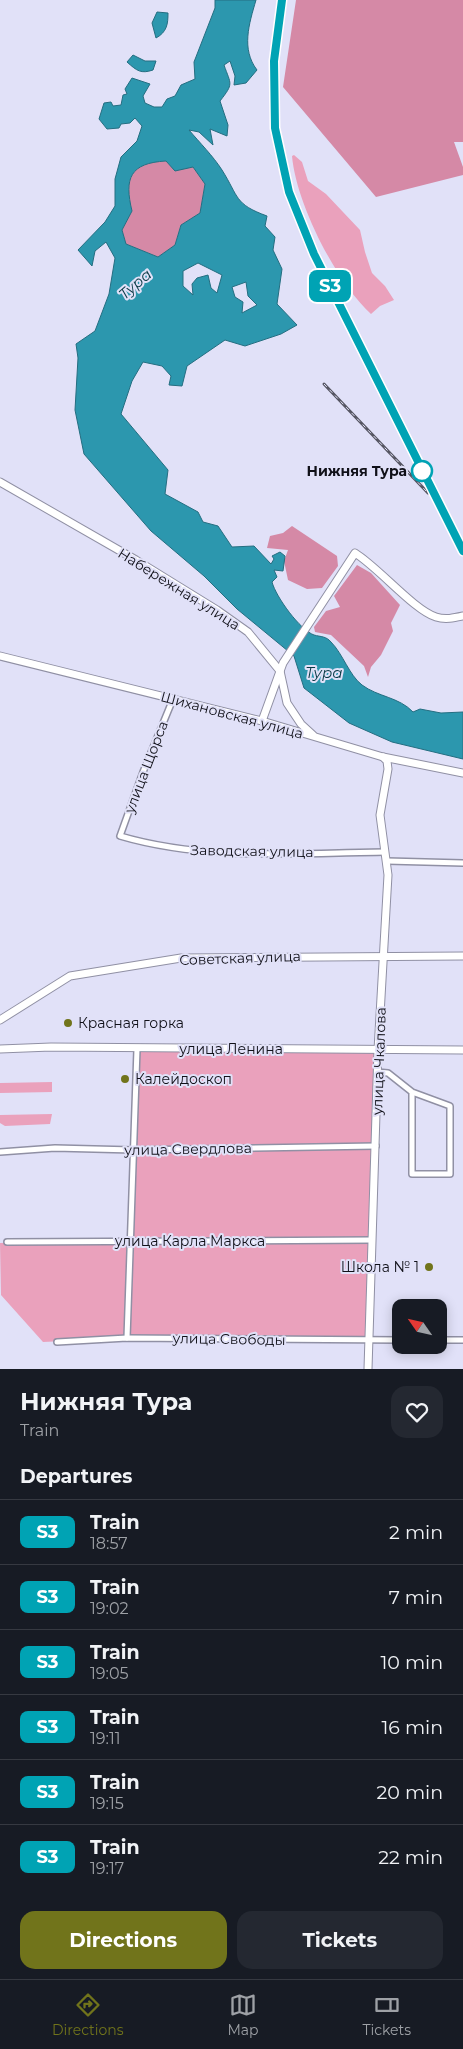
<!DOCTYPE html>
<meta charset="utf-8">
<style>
body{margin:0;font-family:Montserrat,sans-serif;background:#242831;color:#f1f3f6;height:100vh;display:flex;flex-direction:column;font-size:19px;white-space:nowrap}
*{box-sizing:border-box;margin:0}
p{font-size:16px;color:#9ea1a6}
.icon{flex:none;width:28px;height:28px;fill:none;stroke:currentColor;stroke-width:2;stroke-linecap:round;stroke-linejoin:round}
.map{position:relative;height:1369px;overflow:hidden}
.side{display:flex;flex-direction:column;background:#171b24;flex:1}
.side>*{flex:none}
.badge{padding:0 10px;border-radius:8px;font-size:18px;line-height:32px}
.needle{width:32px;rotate:304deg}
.controls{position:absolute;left:392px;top:1299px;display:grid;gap:10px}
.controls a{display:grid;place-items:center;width:55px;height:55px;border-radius:10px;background:#171b24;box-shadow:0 2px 12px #0003;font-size:25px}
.map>.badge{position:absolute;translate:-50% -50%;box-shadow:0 0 0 2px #fff}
h2{padding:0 20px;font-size:19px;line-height:45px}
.round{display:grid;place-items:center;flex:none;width:52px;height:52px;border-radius:15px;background:#242831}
.headline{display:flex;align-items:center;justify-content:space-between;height:85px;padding:0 20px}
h1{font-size:24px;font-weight:700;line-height:38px}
.primary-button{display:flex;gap:10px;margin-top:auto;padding:10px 20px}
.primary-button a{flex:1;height:58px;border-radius:15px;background:#71741b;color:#fff;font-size:20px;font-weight:700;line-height:58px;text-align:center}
.primary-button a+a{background:#242831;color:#f1f3f6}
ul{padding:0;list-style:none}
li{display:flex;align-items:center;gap:15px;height:65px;padding:0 20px;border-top:1px solid #363941}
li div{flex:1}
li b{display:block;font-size:19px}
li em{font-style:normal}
li .badge{min-width:55px;font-weight:700;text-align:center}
.tab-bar{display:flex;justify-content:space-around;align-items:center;height:70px;border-top:1px solid #363941;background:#171b24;font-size:14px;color:#9ea1a6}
.tab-bar a{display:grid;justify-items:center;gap:2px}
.tab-bar .current{color:#71741b}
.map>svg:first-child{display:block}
.green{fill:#eaa1bc}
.forest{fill:#d589a6}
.water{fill:#2c97ae;stroke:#246e81;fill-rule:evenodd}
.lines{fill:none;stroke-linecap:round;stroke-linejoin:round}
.street-casing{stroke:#9090a4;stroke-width:8}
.secondary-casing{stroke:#9090a4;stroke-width:9}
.street{stroke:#fff;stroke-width:5}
.secondary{stroke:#fff;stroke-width:7}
.rail-casing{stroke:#555562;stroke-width:3}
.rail{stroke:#e1e1f8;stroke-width:1;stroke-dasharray:4;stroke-linecap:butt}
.line-casing{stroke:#fff;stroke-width:11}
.line{stroke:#00a3b4;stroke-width:8}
.stop-dot{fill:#fff;stroke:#00a3b4;stroke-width:2.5}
.poi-dot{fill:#71741b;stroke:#e1e1f8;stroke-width:2}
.labels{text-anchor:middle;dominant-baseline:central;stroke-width:4;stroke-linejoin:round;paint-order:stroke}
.stop-label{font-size:14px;font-weight:bold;fill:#101018;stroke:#e1e1f8;text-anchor:end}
.street-label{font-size:14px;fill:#101018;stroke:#e1e1f8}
.poi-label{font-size:14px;fill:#101018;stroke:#e1e1f8;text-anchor:start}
.water-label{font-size:15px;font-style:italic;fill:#093944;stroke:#e1e1f8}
</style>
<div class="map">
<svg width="463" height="1369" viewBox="0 0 463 1369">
<rect width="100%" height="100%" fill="#e1e1f8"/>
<!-- green -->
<g class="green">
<path d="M294 155 302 162 308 181 326 194 360 230 365 252 372 273 385 286 394 300 380 306 371 314C336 282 296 203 292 156Z"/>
<path d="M137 1049 378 1050 369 1340 127 1338 43 1342 1 1295 0 1243 129 1240Z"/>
<path d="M52 1082V1092L0 1093V1083Z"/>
<path d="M52 1114 50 1124 5 1126 0 1123V1115Z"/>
</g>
<!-- forest -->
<g class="forest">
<path d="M296 0H463V142H454L463 167V175L376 197 283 87Z"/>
<path d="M166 161 175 170 193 167 205 184 200 213 181 225 175 245 158 257 126 244 122 230 132 211C124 178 130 163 166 161Z"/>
<path d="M292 526 337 556 338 566 322 588 307 589 288 580 284 561 288 550 267 548 270 536 283 533Z"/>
<path d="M357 565 371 573 400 605 391 623 393 631 381 655 371 667 368 677 364 666 331 635 315 632 314 627 326 611 340 607 334 596Z"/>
</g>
<!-- water -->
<g class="water">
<path d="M215 0H256C249 24 241 49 257 70L246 83 234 85 235 76 230 61 224 65C231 85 234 83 220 101L228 125 227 136 210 129 213 145 199 132 189 130C200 143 213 156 222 170 239 197 234 204 267 216L265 226 275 237 273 250 282 269 277 304 297 325 281 334 245 346 225 340 187 366 182 386 169 385 171 376 162 366 143 362 132 381 121 414 168 470 165 494 198 512 203 522 218 526 232 547 254 546 271 564 274 559 272 556 280 552 285 556 283 571 274 570 277 577 272 582C276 597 300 630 314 635 321 637 326 636 331 642 343 654 349 675 362 685 378 697 399 697 413 712L420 709 441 713 463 712V759L392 742 349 723 304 688 294 656 237 609 204 576 151 531 84 454 75 410 78 358 76 344 95 331 109 294 115 258 106 242 95 251 92 266 78 250 105 222 115 206V179L121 157 137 141 142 126 135 118 130 123 121 124 119 128 107 129 99 119 104 103 111 102 113 106 121 105 123 95 127 94 125 89 132 78 150 84 143 96 145 103 154 107H162L167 99 175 96 181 85 195 79 194 62 215 8ZM166 161 175 171 193 167 205 184 200 213 181 225 175 245 158 257 126 244 122 230 132 211C124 178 130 163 166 161ZM198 263 222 275 217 293 211 288 208 275 197 278 192 284 193 295 183 286V271ZM246 282 248 296 257 305 242 313 243 302 235 297 232 287Z"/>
<path d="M157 12 168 13C168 24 167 32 156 38L152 23Z"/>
<path d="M133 55 145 61H156L153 70C141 74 137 71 127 62Z"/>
</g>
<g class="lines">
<defs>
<g id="street">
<path d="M173 699 143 772 120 836C205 861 297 853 385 852"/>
<path d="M387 861 463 863"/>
<path d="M377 1072 388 1073 412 1092V1174H450V1106L412 1092"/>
<path d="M0 1152 55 1148 133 1150 376 1146"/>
<path d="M7 1242 372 1240"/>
<path d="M127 1338 137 1049"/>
<path d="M439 1340H463"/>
<path d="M57 1342 127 1338 401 1340"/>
</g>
<g id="secondary">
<path d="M0 482 136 560 217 610 248 632 280 671 287 703 301 724 313 735"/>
<path d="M0 656 262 721 383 757 463 773"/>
<path d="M262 721 283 663 355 553C379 568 414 610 436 617 445 620 454 618 463 616"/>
<path d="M0 1020 70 976 181 958 463 956"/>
<path d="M0 1049 51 1047 463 1050"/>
<path d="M368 1369 378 1050 388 875 380 815 388 769 387 761 383 757"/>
</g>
</defs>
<!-- street casing -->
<use href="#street" class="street-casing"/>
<!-- secondary casing -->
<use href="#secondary" class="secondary-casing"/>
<!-- street -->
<use href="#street" class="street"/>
<!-- secondary -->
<use href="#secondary" class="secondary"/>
<defs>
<g id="rail">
<path d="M282 0 274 61 275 128 289 192 314 254 463 551"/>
<path d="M324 384 428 493"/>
</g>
</defs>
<!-- rail casing -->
<use href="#rail" class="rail-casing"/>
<!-- rail -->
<use href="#rail" class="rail"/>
</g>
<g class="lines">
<defs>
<path id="line" d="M282 0 274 61 275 128 289 192 314 254 463 551"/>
</defs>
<!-- line casing -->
<use href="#line" class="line-casing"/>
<!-- line -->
<use href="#line" class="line"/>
</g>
<!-- markers -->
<circle class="stop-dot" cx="422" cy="471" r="10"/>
<g class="poi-dot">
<circle cx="68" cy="1023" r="5"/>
<circle cx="125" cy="1079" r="5"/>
<circle cx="429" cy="1267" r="5"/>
</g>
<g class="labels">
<!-- stop labels -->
<g class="stop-label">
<text x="407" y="471">Нижняя Тура</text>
</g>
<!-- street labels -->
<g class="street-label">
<text transform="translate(179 589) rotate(32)">Набережная улица</text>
<text transform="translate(232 715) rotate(15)">Шихановская улица</text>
<text transform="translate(146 767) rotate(-69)">улица Щорса</text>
<text transform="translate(252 851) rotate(1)">Заводская улица</text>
<text transform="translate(240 958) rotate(-2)">Советская улица</text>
<text x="231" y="1049">улица Ленина</text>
<text transform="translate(379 1061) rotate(-88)">улица Чкалова</text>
<text transform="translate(188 1149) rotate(-1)">улица Свердлова</text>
<text x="190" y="1241">улица Карла Маркса</text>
<text transform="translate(229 1339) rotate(1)">улица Свободы</text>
</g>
<!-- poi labels -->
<g class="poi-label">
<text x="78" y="1023">Красная горка</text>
<text x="135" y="1079">Калейдоскоп</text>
<text x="419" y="1267" text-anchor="end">Школа № 1</text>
</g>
<!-- water labels -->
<g class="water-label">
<text transform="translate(135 284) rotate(-41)">Тура</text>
<text x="324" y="672">Тура</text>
</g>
</g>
</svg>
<div class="controls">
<a><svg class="needle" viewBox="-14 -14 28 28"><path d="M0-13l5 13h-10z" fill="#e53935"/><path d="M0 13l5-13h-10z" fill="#9ea1a6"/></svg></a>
</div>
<b class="badge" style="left:330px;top:286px;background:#00a3b4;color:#fff">S3</b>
</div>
<section class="side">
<div class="headline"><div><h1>Нижняя Тура</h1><p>Train</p></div><a class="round"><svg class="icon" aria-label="heart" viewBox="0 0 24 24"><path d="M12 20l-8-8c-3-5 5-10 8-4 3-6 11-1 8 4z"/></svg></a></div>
<h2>Departures</h2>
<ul>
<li><span class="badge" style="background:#00a3b4;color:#fff">S3</span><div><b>Train</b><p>18:57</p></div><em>2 min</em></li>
<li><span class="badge" style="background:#00a3b4;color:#fff">S3</span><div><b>Train</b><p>19:02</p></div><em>7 min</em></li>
<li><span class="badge" style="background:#00a3b4;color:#fff">S3</span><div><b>Train</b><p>19:05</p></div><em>10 min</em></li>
<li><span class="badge" style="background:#00a3b4;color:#fff">S3</span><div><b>Train</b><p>19:11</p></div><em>16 min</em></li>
<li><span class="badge" style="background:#00a3b4;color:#fff">S3</span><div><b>Train</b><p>19:15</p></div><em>20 min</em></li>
<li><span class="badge" style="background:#00a3b4;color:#fff">S3</span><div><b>Train</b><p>19:17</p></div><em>22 min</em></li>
</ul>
<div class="primary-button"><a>Directions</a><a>Tickets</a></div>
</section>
<nav class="tab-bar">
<a class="current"><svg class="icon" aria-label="directions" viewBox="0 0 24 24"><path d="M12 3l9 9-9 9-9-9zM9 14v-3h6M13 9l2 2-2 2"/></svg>Directions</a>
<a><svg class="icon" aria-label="map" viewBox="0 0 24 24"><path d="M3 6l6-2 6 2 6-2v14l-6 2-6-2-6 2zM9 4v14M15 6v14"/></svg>Map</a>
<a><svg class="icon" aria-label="tickets" viewBox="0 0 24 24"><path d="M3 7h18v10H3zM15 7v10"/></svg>Tickets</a>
</nav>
